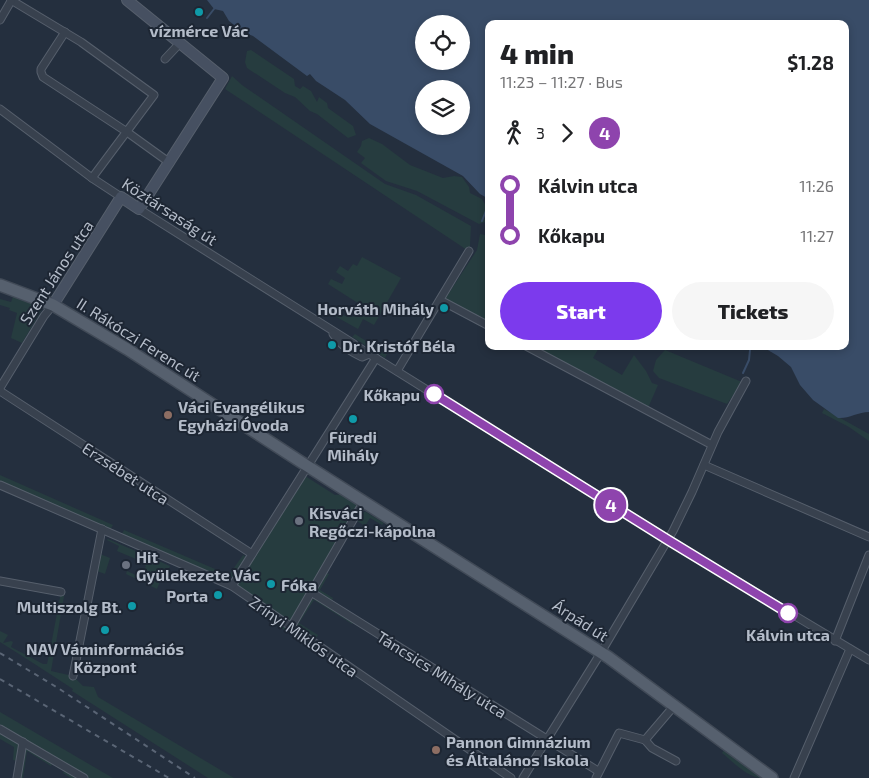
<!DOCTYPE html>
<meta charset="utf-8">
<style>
body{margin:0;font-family:"Exo 2",sans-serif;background:#f6f6f6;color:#202124;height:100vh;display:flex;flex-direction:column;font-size:19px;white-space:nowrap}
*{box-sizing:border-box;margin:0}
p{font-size:16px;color:#757577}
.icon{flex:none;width:28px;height:28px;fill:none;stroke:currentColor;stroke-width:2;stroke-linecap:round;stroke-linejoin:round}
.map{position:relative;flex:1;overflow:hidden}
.details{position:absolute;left:485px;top:20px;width:364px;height:330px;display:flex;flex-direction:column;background:#fff;border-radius:10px;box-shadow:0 2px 8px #0003}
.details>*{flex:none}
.badge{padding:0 10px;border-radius:16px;font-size:18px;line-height:32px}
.buttons{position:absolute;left:415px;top:15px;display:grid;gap:10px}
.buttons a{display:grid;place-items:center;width:55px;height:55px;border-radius:50%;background:#fff;box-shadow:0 2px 8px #0003;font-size:25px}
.map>.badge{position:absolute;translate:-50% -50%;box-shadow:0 0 0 2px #fff}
.legs{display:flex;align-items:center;gap:8px;height:55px;padding:0 15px;font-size:16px}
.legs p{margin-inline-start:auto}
.headline{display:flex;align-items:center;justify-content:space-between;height:85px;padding:0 15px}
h1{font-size:28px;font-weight:800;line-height:38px}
.action{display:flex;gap:10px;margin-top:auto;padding:10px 15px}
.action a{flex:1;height:58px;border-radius:30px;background:#7c3aed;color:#fff;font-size:20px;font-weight:800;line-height:58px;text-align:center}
.action a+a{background:#f6f6f6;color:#202124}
ul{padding:0 15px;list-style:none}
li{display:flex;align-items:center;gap:18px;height:50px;font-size:19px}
li i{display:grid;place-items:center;width:8px;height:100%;margin:0 6px;background:currentColor}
li i::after{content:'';width:12px;height:12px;margin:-6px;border:4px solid;border-radius:50%;background:#fff}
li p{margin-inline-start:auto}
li:first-child i{background:linear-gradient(#0000 50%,currentColor 0)}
li:last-child i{background:linear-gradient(currentColor 50%,#0000 0)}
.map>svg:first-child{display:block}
.green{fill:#263c3f}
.water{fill:#394c67;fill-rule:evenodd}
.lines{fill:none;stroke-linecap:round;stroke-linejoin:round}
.stream{stroke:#394c67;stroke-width:2}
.street-casing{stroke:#565f6c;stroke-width:9}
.secondary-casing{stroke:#565f6c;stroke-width:12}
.primary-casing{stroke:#414a57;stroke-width:14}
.street{stroke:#38414e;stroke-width:7}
.secondary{stroke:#465061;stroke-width:10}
.primary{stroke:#56606e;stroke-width:11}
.rail{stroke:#5a6575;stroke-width:2;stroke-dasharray:5 5;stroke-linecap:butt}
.line-1-casing{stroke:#fff;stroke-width:11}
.line-1{stroke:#8e44ad;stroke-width:8}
.culture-dot{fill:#0f9aa8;stroke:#1d2633;stroke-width:2}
.stop-1-dot{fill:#fff;stroke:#8e44ad;stroke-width:2.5}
.education-dot{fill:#8d6e63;stroke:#1d2633;stroke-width:2}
.worship-dot{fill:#6b7280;stroke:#1d2633;stroke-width:2}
.labels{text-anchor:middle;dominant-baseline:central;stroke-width:4;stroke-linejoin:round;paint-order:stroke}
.poi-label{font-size:16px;font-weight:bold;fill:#b4bcc9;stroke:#1d2633;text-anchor:start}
.street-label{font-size:16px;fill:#b4bcc9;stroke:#1d2633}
.stop-label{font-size:16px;font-weight:bold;fill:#b4bcc9;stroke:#1d2633;text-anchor:end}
</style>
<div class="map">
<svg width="869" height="778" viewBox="0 0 869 778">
<rect width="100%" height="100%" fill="#242f3e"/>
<!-- green -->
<g class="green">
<path d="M251 50 294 79 295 86 300 89 303 86 311 91 317 102 319 97 327 103 328 108 353 126 356 135 348 138 317 114 310 111 295 97 285 93 247 68 245 62 247 51Z"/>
<path d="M232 76 242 85 385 184 416 195 471 226 470 246 467 250 225 89Z"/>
<path d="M369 138 382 144 410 165 443 178 454 176 462 177 469 187 470 193 482 199 487 208 484 217 485 222 479 224 417 191 386 181 361 163 365 158 357 152 361 146 362 141Z"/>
<path d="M488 233H489V323L445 299 477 250 480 234 485 235Z"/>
<path d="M362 257 401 278 374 325 363 319 358 329 324 310 326 306 345 316 348 315 353 317 361 305 328 284 331 279 342 284 345 278 336 272 340 266 348 271 353 264 357 266Z"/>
<path d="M14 294 44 306 22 343 11 338 17 313 9 310 10 308 0 305V299L11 302Z"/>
<path d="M355 334 387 354 385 358 354 338 352 337Z"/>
<path d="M533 346H600L593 358 622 375 634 355 646 371 652 383 658 385 648 408Z"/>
<path d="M665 350 742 382 727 404 659 378 653 371 656 360Z"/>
<path d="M824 409 869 434V441L849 427 822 413Z"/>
<path d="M302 474 335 495 344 494 362 505 291 627 232 586Z"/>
<path d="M0 475 113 525 110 530 0 482Z"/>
<path d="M364 512H366L384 523 382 525 370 518 365 526 357 521 361 514Z"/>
<path d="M124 530 229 575 243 555 246 557 233 578 230 576 227 580H225L122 534Z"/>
<path d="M108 539 170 566 164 580 161 579 157 589 126 574 127 571 138 576 139 573 142 575 146 566 143 564V562L117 551 119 546 107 540Z"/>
<path d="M100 554 110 558 105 574 97 571Z"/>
<path d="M326 573 329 574 320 590 333 598 332 601 316 591Z"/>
<path d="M65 591 51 671 73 676 83 686 94 687 98 697 234 778H208L72 691 73 689C49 673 25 658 0 642V631L8 635 3 643 11 641 13 642 11 647 43 664H47L49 655H52L53 650 51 645 61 592Z"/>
<path d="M315 597 354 622 352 624 314 600 299 623 318 635 315 640 297 627 296 622 311 598 313 600Z"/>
<path d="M269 613 323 651 322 656 264 616Z"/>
<path d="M0 712 106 774 113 778H71L63 773 66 768 54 760 51 766 27 751 23 778H20L17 761 13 760 14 747 0 739Z"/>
<path d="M724 750 762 778C748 778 732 761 722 753Z"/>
</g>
<!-- water -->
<path class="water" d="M207 0H869V412C858 412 848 419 838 418L813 400 800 385 791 367 778 356 761 346H845V24H489V199L480 194 463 176 370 124 345 100 316 81 310 74 307 76 253 36 243 32 229 21 223 11 214 9ZM424 24H461V61H424ZM424 89H461V126H424Z"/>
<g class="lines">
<!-- stream -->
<g class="stream">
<path d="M207 18 214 9"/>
<path d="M482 221 487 208V198"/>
<path d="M743 373 749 360 750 350"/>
</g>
<defs>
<g id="street">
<path d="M11 0 81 42 154 95 92 178"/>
<path d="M0 20 11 1"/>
<path d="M65 32 41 69V72L43 77 127 132 170 163"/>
<path d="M165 59 180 43"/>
<path d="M0 109 92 178 121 197"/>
<path d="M139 209 354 344"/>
<path d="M440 300 489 326"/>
<path d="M333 334C342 346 348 350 362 357L369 354"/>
<path d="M526 346 712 445"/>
<path d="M358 347 668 540 869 660"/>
<path d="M397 371 469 251"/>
<path d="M0 388 44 316 53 305"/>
<path d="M0 391 252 554"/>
<path d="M704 465 869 537"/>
<path d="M0 485 232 586 511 778"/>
<path d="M0 581 61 592"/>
<path d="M232 586 376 358"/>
<path d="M311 592 598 771"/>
<path d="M291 627 364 501"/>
<path d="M835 641 869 555"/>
<path d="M73 676 102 529"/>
<path d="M0 729 84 778"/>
<path d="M645 740 674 706"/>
<path d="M645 740 652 748 676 761"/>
<path d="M17 778 23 742"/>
<path d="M523 778 597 659 673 531 692 492 718 432 746 381"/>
<path d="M596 778 619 733 645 740"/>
<path d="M794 778 850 649"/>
</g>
<path id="secondary" d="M53 305 121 197 139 209 223 78 127 0"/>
<path id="primary" d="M0 285 53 305 127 349 301 462 608 657 772 778"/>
</defs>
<!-- street casing -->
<use href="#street" class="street-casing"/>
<!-- secondary casing -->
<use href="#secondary" class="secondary-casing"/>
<!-- primary casing -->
<use href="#primary" class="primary-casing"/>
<!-- street -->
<use href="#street" class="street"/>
<!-- secondary -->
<use href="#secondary" class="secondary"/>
<!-- primary -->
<use href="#primary" class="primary"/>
<!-- rail -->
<g class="rail">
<path d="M0 653 58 688 195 778"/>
<path d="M0 679 169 778"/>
</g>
</g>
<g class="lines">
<defs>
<path id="line-1" d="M434 394 668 540 788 613"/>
</defs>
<!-- line-1 casing -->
<use href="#line-1" class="line-1-casing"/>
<!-- line-1 -->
<use href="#line-1" class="line-1"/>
</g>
<!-- markers -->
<g class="culture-dot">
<circle cx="199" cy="12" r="5"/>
<circle cx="444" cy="308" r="5"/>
<circle cx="332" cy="345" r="5"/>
<circle cx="353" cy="419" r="5"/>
<circle cx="271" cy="584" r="5"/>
<circle cx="218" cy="595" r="5"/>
<circle cx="132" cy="606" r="5"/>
<circle cx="105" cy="630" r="5"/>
</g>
<g class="stop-1-dot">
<circle cx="434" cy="394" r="9"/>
<circle cx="788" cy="613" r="9"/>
</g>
<g class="education-dot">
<circle cx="168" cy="415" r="5"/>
<circle cx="436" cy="750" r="5"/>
</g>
<g class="worship-dot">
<circle cx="299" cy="521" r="5"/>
<circle cx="126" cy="565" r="5"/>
</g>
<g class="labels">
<!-- poi labels -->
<g class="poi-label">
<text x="199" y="30" text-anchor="middle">vízmérce Vác</text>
<text x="434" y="308" text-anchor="end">Horváth Mihály</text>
<text x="342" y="345">Dr. Kristóf Béla</text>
<text x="178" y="406">Váci Evangélikus<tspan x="178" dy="18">Egyházi Óvoda</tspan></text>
<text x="353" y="436" text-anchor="middle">Füredi<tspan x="353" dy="18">Mihály</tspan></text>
<text x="309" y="512">Kisváci<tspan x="309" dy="18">Regőczi-kápolna</tspan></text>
<text x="136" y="556">Hit<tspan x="136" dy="18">Gyülekezete Vác</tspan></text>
<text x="281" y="584">Fóka</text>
<text x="208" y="595" text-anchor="end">Porta</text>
<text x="122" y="606" text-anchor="end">Multiszolg Bt.</text>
<text x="105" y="648" text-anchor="middle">NAV Váminformációs<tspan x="105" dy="18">Központ</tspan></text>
<text x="446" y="741">Pannon Gimnázium<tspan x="446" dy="18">és Általános Iskola</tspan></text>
</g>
<!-- street labels -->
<g class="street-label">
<text transform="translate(170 211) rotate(33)">Köztársaság út</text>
<text transform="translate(56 272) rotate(-57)">Szent János utca</text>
<text transform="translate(139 339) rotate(32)">II. Rákóczi Ferenc út</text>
<text transform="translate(126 473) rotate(33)">Erzsébet utca</text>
<text transform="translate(581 620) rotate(33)">Árpád út</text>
<text transform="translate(304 636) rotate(35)">Zrínyi Miklós utca</text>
<text transform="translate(442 674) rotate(32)">Táncsics Mihály utca</text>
</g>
<!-- stop labels -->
<g class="stop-label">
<text x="420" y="394">Kőkapu</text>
<text x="788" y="634" text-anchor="middle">Kálvin utca</text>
</g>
</g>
</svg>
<div class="buttons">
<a><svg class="icon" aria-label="locate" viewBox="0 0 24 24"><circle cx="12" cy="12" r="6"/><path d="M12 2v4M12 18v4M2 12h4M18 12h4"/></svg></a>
<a><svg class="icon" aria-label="layers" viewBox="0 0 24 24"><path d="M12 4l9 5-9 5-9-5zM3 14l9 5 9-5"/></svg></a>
</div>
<b class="badge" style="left:611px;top:505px;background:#8e44ad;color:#fff">4</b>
<section class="details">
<div class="headline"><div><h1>4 min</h1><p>11:23 – 11:27 · Bus</p></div><b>$1.28</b></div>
<div class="legs"><svg class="icon" aria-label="walk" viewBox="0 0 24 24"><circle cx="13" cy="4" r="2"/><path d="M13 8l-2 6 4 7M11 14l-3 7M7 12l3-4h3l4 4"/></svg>3<svg class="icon" aria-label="forward" viewBox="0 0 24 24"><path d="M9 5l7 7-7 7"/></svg><b class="badge" style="background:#8e44ad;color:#fff">4</b></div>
<ul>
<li><i style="color:#8e44ad"></i><b>Kálvin utca</b><p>11:26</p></li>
<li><i style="color:#8e44ad"></i><b>Kőkapu</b><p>11:27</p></li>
</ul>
<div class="action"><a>Start</a><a>Tickets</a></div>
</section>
</div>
